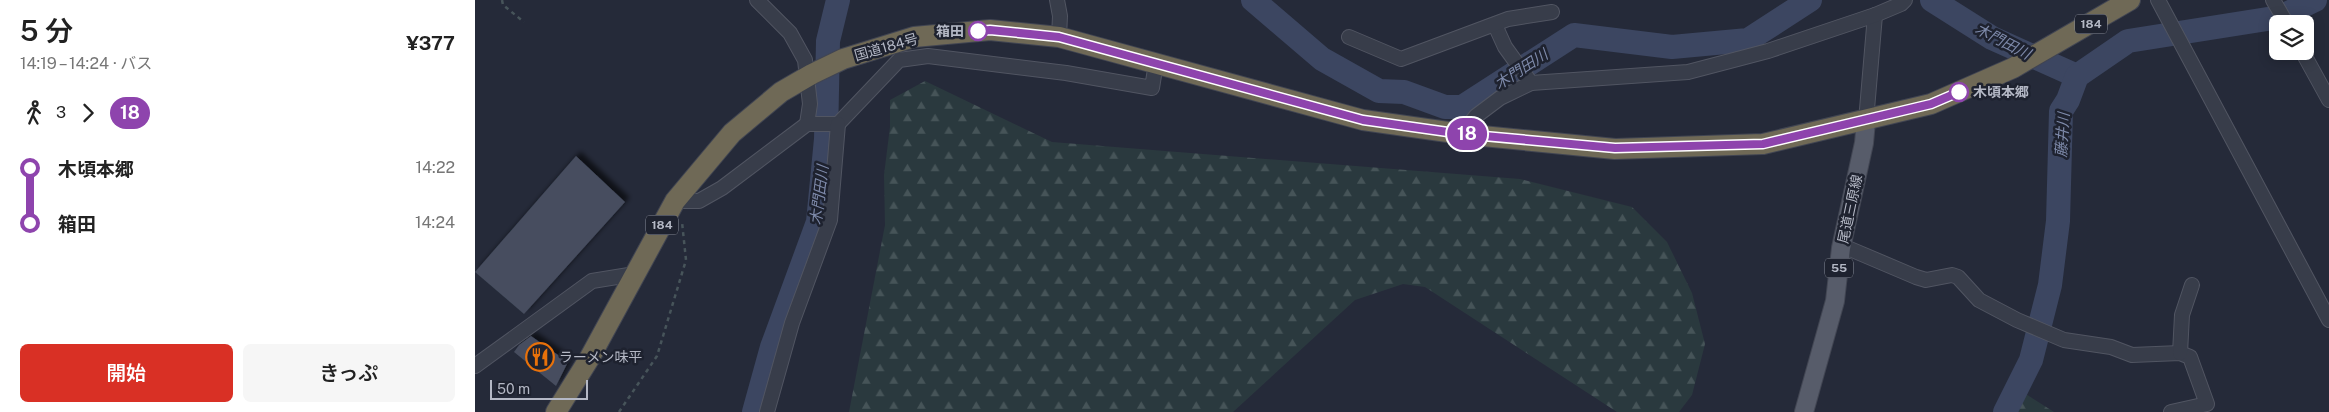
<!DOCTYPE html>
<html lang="ja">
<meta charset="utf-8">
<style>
body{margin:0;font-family:"Public Sans","Noto Sans JP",sans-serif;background:#f6f6f6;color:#222;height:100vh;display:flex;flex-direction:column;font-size:19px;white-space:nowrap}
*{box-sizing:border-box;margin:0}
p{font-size:16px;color:#767676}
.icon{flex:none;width:28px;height:28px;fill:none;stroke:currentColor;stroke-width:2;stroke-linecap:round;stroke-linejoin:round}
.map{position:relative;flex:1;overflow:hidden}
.side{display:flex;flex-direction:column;background:#fff;width:475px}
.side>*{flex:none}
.badge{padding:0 10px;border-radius:16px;font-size:18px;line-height:32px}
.tools{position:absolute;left:1794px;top:15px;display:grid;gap:10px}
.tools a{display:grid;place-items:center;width:45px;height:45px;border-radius:8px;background:#fff;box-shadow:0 2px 12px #0003;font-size:25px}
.scale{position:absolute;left:15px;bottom:12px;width:98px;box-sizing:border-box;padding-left:5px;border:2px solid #b4b8c5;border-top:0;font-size:14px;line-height:18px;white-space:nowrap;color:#b4b8c5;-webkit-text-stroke:4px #1e222f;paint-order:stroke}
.map>.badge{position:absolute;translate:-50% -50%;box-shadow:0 0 0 2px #fff}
.legs{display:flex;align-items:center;gap:8px;height:55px;padding:0 20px;font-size:16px}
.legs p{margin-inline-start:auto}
.overview{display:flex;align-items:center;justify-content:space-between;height:85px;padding:0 20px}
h1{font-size:28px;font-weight:600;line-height:38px}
.button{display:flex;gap:10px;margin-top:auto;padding:10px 20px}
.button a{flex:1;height:58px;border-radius:8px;background:#d93025;color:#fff;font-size:20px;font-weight:600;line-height:58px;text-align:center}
.button a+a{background:#f6f6f6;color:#222}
ul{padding:0 20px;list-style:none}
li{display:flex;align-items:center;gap:18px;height:55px;font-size:19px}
li i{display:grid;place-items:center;width:8px;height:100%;margin:0 6px;background:currentColor}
li i::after{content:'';width:12px;height:12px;margin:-6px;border:4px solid;border-radius:50%;background:#fff}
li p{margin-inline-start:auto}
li:first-child i{background:linear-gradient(#0000 50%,currentColor 0)}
li:last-child i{background:linear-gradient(currentColor 50%,#0000 0)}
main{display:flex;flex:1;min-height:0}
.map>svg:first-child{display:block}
.forest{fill:url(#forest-firs)}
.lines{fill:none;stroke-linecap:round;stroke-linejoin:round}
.river{stroke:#3c4661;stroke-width:24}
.building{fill:#464d5e;filter:url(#shadow)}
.minor-casing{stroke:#515562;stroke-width:16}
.major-casing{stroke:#424653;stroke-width:20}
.highway-casing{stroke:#414552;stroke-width:22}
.path{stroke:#47545a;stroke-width:2.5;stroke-dasharray:4 4;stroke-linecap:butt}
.minor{stroke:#383d4a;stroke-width:14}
.major{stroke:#575c6a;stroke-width:18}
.highway{stroke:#6f6956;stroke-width:20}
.line-1-casing{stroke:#fff;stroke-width:11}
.line-1{stroke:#8e44ad;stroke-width:8}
.stop-1-dot{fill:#fff;stroke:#8e44ad;stroke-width:2.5}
.labels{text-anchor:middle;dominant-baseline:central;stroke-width:5;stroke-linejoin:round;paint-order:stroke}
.shield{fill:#1e222f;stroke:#878b98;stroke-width:1}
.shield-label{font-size:12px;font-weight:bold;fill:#b4b8c5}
.stop-label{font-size:14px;font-weight:bold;fill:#b4b8c5;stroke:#1e222f;text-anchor:end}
.street-label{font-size:14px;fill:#b4b8c5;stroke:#1e222f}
.poi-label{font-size:14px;fill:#b4b8c5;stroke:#1e222f;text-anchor:start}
.water-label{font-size:15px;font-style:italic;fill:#7e8aaa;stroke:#1e222f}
</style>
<main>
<section class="side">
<div class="overview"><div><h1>5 分</h1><p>14:19 – 14:24 · バス</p></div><b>¥377</b></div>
<div class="legs"><svg class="icon" aria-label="walk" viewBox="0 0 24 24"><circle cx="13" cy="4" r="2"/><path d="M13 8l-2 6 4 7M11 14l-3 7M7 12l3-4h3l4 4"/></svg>3<svg class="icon" aria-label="forward" viewBox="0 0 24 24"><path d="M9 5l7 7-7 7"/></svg><b class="badge" style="background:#8e44ad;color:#fff">18</b></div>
<ul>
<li><i style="color:#8e44ad"></i><b>木頃本郷</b><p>14:22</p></li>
<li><i style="color:#8e44ad"></i><b>箱田</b><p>14:24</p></li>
</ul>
<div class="button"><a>開始</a><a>きっぷ</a></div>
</section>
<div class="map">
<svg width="1854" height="412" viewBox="0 0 1854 412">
<defs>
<pattern id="forest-firs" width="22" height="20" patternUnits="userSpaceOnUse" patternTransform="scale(1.25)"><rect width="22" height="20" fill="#2a393e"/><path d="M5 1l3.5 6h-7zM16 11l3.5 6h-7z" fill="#465458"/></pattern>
<filter id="shadow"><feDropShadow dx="4.5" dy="-4.5" stdDeviation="2.5" flood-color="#0009"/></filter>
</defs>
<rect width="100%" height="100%" fill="#252a39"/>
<!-- forest -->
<g class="forest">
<path d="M450 81 577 142 1045 179 1157 207 1192 242 1217 293 1230 344 1217 395 1204 412H1142L950 287 928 284 880 300 758 412H374L410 225 409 175 415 127V100Z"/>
<path d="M1546 391 1579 412H1536Z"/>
</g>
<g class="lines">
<!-- river -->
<g class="river">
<path d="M778 0 847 59 904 91 929 92 970 107H987L1099 35 1197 47 1273 40 1335 0"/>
<path d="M1457 0 1517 38 1602 76"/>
<path d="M279 412 297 347 343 222 351 139 353 41 363 0"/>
<path d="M1530 412 1556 360 1575 285 1583 221 1586 111 1593 100 1602 76 1653 41 1805 17 1840 0"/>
</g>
</g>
<!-- building -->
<g class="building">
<path d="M101 156 150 202 49 314 0 272Z"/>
<path d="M56 336 93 362 81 386 39 352 44 345Z"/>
</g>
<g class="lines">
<defs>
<g id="minor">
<path d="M282 0 315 33 330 60 335 104 332 124"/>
<path d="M582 0 585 16 584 37"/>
<path d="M1683 0 1854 320"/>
<path d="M1798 0 1812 24"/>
<path d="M1020 25 1030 47 1056 83"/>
<path d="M874 37 926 59 1033 19 1077 12"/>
<path d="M1827 51 1854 100"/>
<path d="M1391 121 1400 15"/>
<path d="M987 134 1001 116 1025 98 1056 83 1213 72 1293 51 1400 15 1426 4 1430 0"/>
<path d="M200 201H224L247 188 332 124H363L424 60 453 56 591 73 677 88 681 63"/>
<path d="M1366 248 1375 249 1441 277 1451 280 1477 275 1483 277 1504 300 1542 320 1589 340 1636 347 1657 355 1705 353 1715 357 1732 404 1696 412"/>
<path d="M1705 353 1707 315 1717 285"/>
<path d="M0 366 117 281 160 274"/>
<path d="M292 412 317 323 355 220 363 124"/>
</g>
<path id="major" d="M1329 412 1360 301 1366 248 1389 143 1391 121"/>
<path id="highway" d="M81 412 114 359 200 201 257 133 306 92 337 74 368 59 439 37 515 30 584 37 888 120 987 134 1140 149 1288 144 1456 104 1538 68 1655 0"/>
</defs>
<!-- minor casing -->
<use href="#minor" class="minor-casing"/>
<!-- major casing -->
<use href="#major" class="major-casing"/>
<!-- highway casing -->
<use href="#highway" class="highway-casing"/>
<!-- path -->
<g class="path">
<path d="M27 0 28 5 49 22"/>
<path d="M144 412 182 356 211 260 207 222"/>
</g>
<!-- minor -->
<use href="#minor" class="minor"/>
<!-- major -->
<use href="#major" class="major"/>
<!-- highway -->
<use href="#highway" class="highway"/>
</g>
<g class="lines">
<defs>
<path id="line-1" d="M503 31 515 30 584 37 888 120 987 134 1140 148 1288 144 1456 104 1484 92"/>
</defs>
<!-- line-1 casing -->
<use href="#line-1" class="line-1-casing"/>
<!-- line-1 -->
<use href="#line-1" class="line-1"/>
</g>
<!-- icons -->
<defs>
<symbol id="restaurant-ring" viewBox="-11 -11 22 22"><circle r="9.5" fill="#1e222f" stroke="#e8710a" stroke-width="1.5"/><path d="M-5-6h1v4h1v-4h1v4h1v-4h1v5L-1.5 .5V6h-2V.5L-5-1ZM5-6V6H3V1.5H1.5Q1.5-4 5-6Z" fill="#e8710a"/></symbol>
</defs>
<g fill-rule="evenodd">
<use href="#restaurant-ring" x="49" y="341" width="32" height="32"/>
</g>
<!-- markers -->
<g class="stop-1-dot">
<circle cx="503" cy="31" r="9"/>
<circle cx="1484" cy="92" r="9"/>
</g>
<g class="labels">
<!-- shield labels -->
<g class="shield">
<rect x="1600" y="14.5" width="32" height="19" rx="4"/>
<rect x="171" y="215.5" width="32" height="19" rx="4"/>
<rect x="1350" y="258.5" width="28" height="19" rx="4"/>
</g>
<g class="shield-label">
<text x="1616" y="24">184</text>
<text x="187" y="225">184</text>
<text x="1364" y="268">55</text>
</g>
<!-- stop labels -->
<g class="stop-label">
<text x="489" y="31">箱田</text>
<text x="1498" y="92" text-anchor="start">木頃本郷</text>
</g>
<!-- street labels -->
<g class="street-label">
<text transform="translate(411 47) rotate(-16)">国道184号</text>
<text transform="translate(1375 209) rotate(-78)">尾道三原線</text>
</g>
<!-- poi labels -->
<g class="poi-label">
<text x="84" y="357">ラーメン味平</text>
</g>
<!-- water labels -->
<g class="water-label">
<text transform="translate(1528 41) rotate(27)">木門田川</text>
<text transform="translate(1046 69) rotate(-33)">木門田川</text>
<text transform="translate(1587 135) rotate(-86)">藤井川</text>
<text transform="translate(344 195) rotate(-83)">木門田川</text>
</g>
</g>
</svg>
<div class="tools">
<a><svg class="icon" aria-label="layers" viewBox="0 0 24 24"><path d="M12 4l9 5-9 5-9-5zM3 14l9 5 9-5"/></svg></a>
</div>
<div class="scale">50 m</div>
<b class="badge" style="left:992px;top:134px;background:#8e44ad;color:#fff">18</b>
</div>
</main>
